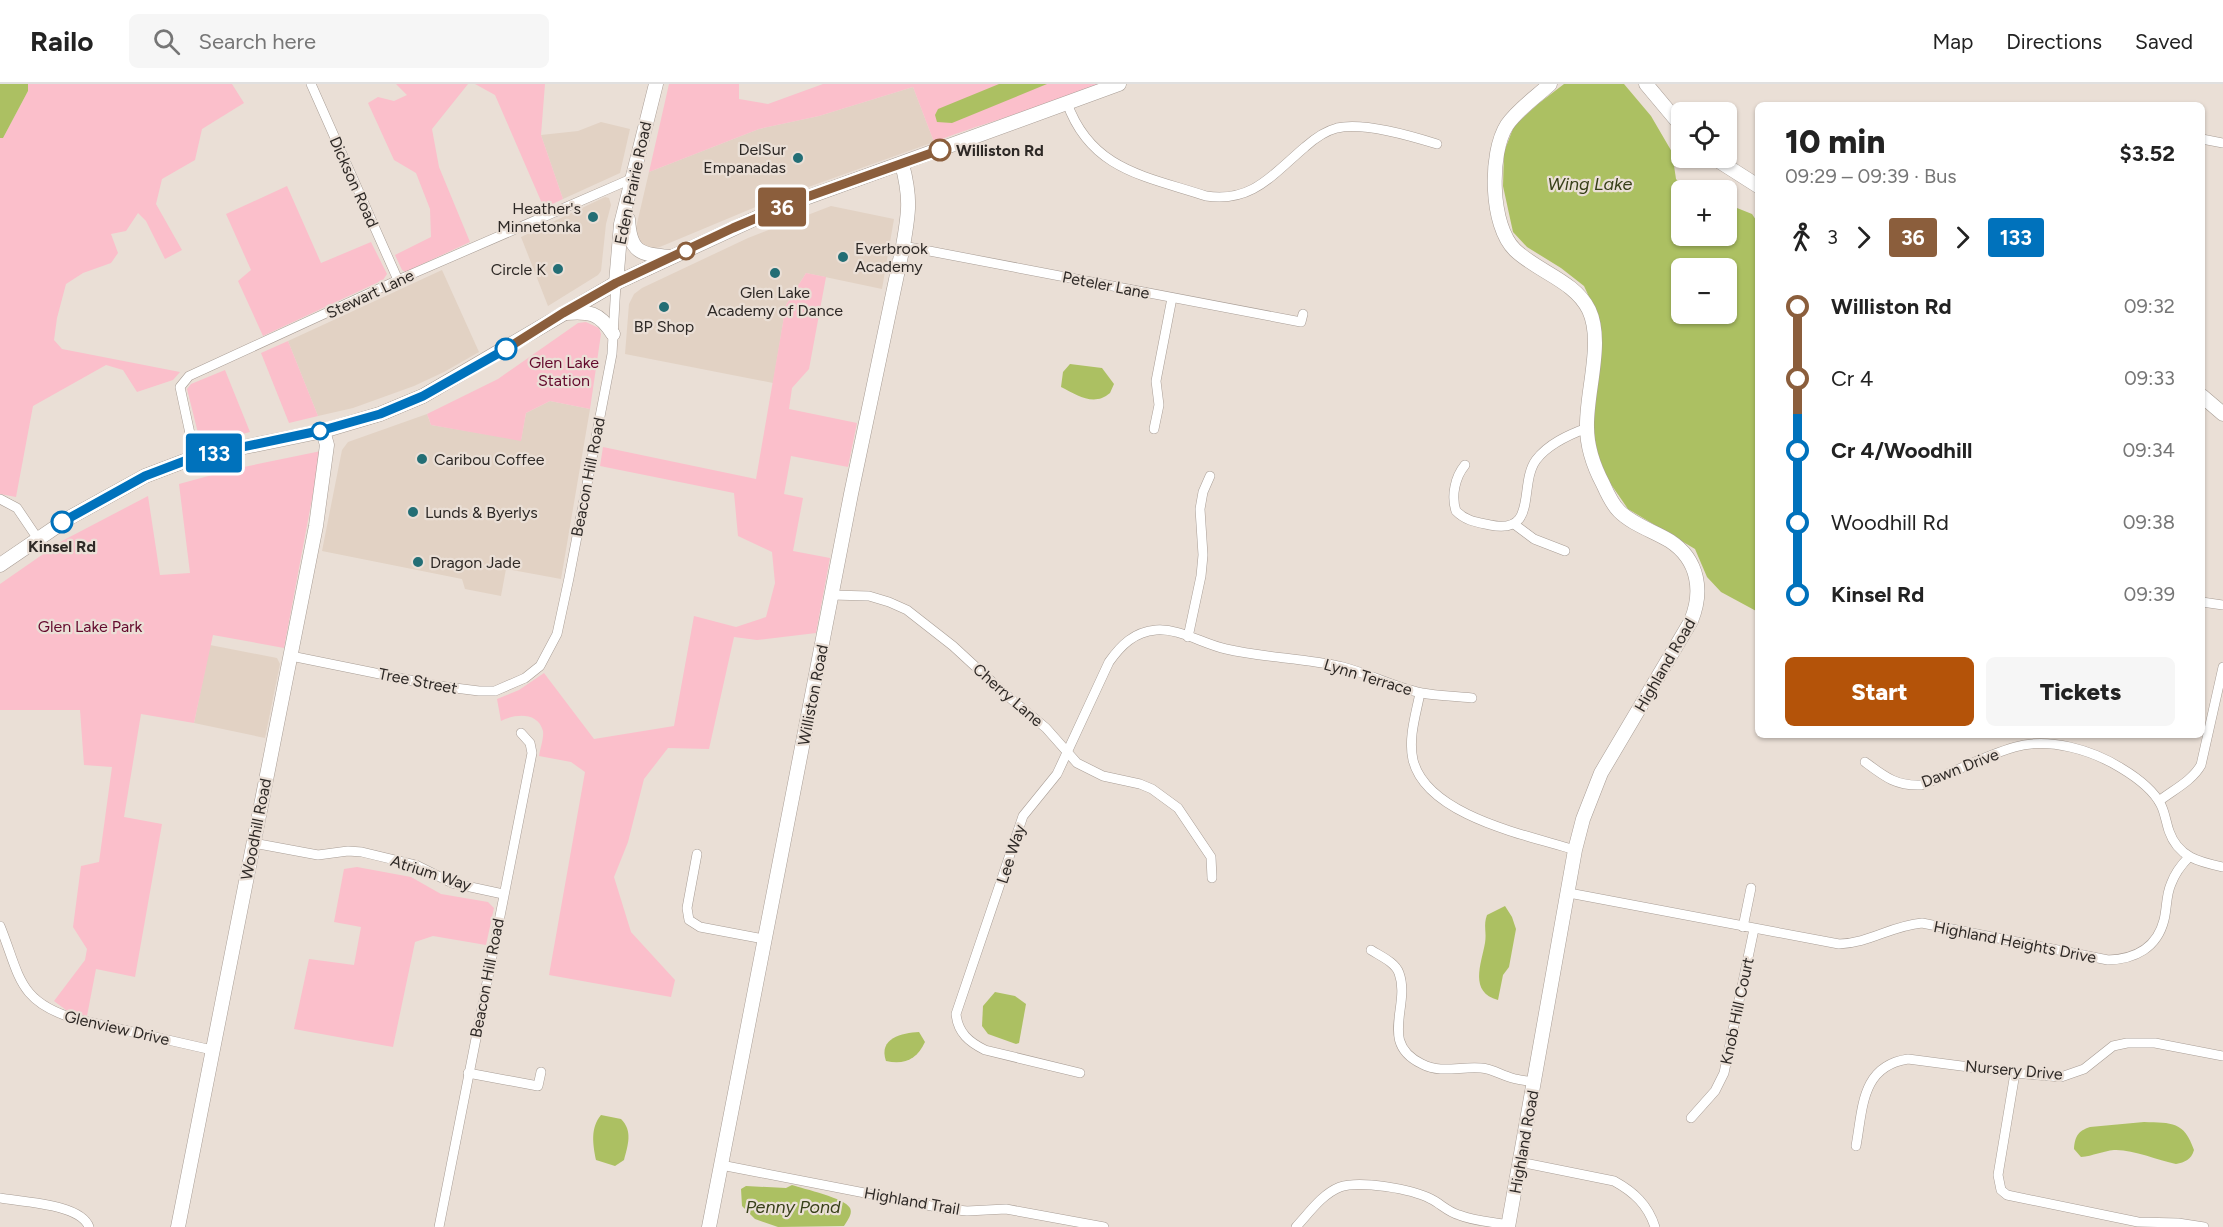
<!DOCTYPE html>
<meta charset="utf-8">
<style>
body{margin:0;font-family:Figtree,sans-serif;background:#f6f6f6;color:#222;height:100vh;display:flex;flex-direction:column;font-size:22px;white-space:nowrap}
*{box-sizing:border-box;margin:0}
p{font-size:20px;color:#767676}
.icon{flex:none;width:33px;height:33px;fill:none;stroke:currentColor;stroke-width:2;stroke-linecap:round;stroke-linejoin:round}
.map{position:relative;flex:1;overflow:hidden}
.panel{position:absolute;left:1755px;top:18px;width:450px;height:636px;display:flex;flex-direction:column;background:#fff;border-radius:9px;box-shadow:0 2px 4px #0004}
.panel>*{flex:none}
.badge{padding:0 12px;border-radius:4px;font-size:21px;line-height:39px}
.controls{position:absolute;left:1671px;top:18px;display:grid;gap:12px}
.controls a{display:grid;place-items:center;width:66px;height:66px;border-radius:9px;background:#fff;box-shadow:0 2px 4px #0004;font-size:30px}
.map>.badge{position:absolute;translate:-50% -50%;box-shadow:0 0 0 3px #fff}
.legs{display:flex;align-items:center;gap:9px;height:66px;padding:0 30px;font-size:20px}
.legs p{margin-inline-start:auto}
.summary{display:flex;align-items:center;justify-content:space-between;height:102px;padding:0 30px}
h1{font-size:33px;font-weight:800;line-height:45px}
.button{display:flex;gap:12px;margin-top:auto;padding:12px 30px}
.button a{flex:1;height:69px;border-radius:9px;background:#b45309;color:#fff;font-size:24px;font-weight:800;line-height:69px;text-align:center}
.button a+a{background:#f6f6f6;color:#222}
ul{padding:0 30px;list-style:none}
li{display:flex;align-items:center;gap:21px;height:72px;font-size:22px}
li i{display:grid;place-items:center;width:9px;height:100%;margin:0 8px;background:currentColor}
li i::after{content:'';width:15px;height:15px;margin:-8px;border:4px solid;border-radius:50%;background:#fff}
li p{margin-inline-start:auto}
li:first-child i{background:linear-gradient(#0000 50%,currentColor 0)}
li:last-child i{background:linear-gradient(currentColor 50%,#0000 0)}
header{display:flex;align-items:center;gap:36px;box-sizing:border-box;height:84px;padding:0 30px;background:#fff;border-bottom:2px solid #e0e0e0}
header strong{font-size:28px}
nav{display:flex;gap:33px;margin-inline-start:auto;font-size:21px}
.search{width:420px;height:54px;background:#f6f6f6;display:flex;align-items:center;gap:15px;box-sizing:border-box;padding:0 21px;border-radius:9px;color:#767676;font-size:22px}
.map>svg:first-child{display:block}
.built{fill:#e2d2c4}
.green{fill:#fbbfcb}
.water{fill:#acc062;fill-rule:evenodd}
.lines{fill:none;stroke-linecap:round;stroke-linejoin:round}
.street-casing{stroke:#a89d95;stroke-width:10}
.secondary-casing{stroke:#a89d95;stroke-width:15}
.street{stroke:#fff;stroke-width:9}
.secondary{stroke:#fff;stroke-width:14}
.line-1-casing{stroke:#fff;stroke-width:14}
.line-2-casing{stroke:#fff;stroke-width:14}
.line-1{stroke:#8b5e3c;stroke-width:9}
.line-2{stroke:#0072bc;stroke-width:9}
.stop-1-dot{fill:#fff;stroke:#8b5e3c;stroke-width:3}
.poi-dot{fill:#236e75;stroke:#eadfd6;stroke-width:2}
.stop-2-dot{fill:#fff;stroke:#0072bc;stroke-width:3}
.labels{text-anchor:middle;dominant-baseline:central;stroke-width:4.5;stroke-linejoin:round;paint-order:stroke}
.poi-label{font-size:16px;fill:#2e2926;stroke:#eadfd6;text-anchor:start}
.stop-label{font-size:16px;font-weight:bold;fill:#2e2926;stroke:#eadfd6;text-anchor:start}
.street-label{font-size:16px;fill:#2e2926;stroke:#eadfd6}
.park-label{font-size:16px;fill:#63092c;stroke:#eadfd6}
.water-label{font-size:18px;font-style:italic;fill:#373f18;stroke:#eadfd6}
</style>
<header>
<strong>Railo</strong>
<div class="search"><svg class="icon" aria-label="search" viewBox="0 0 24 24"><circle cx="10" cy="10" r="6"/><path d="M15 15l6 6"/></svg>Search here</div>
<nav><a>Map</a><a>Directions</a><a>Saved</a></nav>
</header>
<div class="map">
<svg width="2223" height="1143" viewBox="0 0 2223 1143">
<rect width="100%" height="100%" fill="#eadfd6"/>
<!-- built -->
<g class="built">
<path d="M913 3 934 58 775 115 655 165H649L640 160 635 148 649 88 759 45 819 32Z"/>
<path d="M601 38 630 45 620 89 563 115 541 51 578 47Z"/>
<path d="M605 113 609 114 611 121 606 140 601 187 598 191 548 222 521 153Z"/>
<path d="M831 122 894 135 882 205 806 189 786 221 773 299 625 270 629 220 634 210 642 204 748 154Z"/>
<path d="M442 186 479 268 444 288 414 302 353 324 318 332 288 257Z"/>
<path d="M550 317 590 325 561 495 506 485 501 512 465 505 462 495 322 467 342 366 348 358 427 330 431 341 521 356 526 329Z"/>
<path d="M210 561 277 574 280 580 265 654 194 639Z"/>
</g>
<!-- green -->
<g class="green">
<path d="M28 0H232L244 19 202 45 195 76 162 95 156 120 182 166 165 175 146 137 138 129 126 147 111 150 118 169 111 179 83 189 66 200 57 234 54 256 62 265 180 288 173 296 137 308 123 286 106 281 33 322 16 413 0 410V54H3L28 7Z"/>
<path d="M396 0H468L432 45 439 83 470 158 405 188 402 186 395 171 431 153 430 125 416 89 394 76 368 19 378 13 394 17 407 11Z"/>
<path d="M475 0H545L541 51 563 115 544 124 495 11Z"/>
<path d="M669 0H739V15L768 20 823 0H1104C1048 21 990 37 934 58L913 3 819 32 759 45 649 88Z"/>
<path d="M287 102 321 179 371 158 387 190 383 196 263 252 238 197 251 186 226 130Z"/>
<path d="M806 189 826 193 809 285 792 304 789 325 857 339 848 383 791 372 784 410 803 414 793 467 830 474 816 549 757 556 734 553 709 665 668 664 644 695 628 758 614 793 631 848 675 896 671 913 549 891 585 688 571 678 539 672C540 665 544 654 543 647 538 627 514 630 501 637L497 615 519 606 544 589 594 655 674 642 694 532 736 543 766 533 775 499 772 468 738 452 734 409 600 382 603 363 756 395 786 221Z"/>
<path d="M586 238 599 244 601 250 590 325 550 317 526 329 521 357 431 341 427 330 498 295 578 239Z"/>
<path d="M288 257 318 332 289 339 261 269Z"/>
<path d="M225 286 250 348 207 359 200 357 187 305 191 300Z"/>
<path d="M321 367 284 564 213 551 194 639 141 630 124 733 162 740 135 893 96 885 87 932 66 926 54 917 85 876 87 865 73 843 81 782 99 778 112 683 84 681 80 626H0V500L62 457 148 412 160 491 190 489 179 400 234 385Z"/>
<path d="M357 783 411 793 441 810 488 818 494 824 486 861 433 852 415 858 393 963 294 945 309 875 354 881 361 843 334 838 344 785Z"/>
</g>
<!-- water -->
<g class="water">
<path d="M0 0H28V7L3 54H0Z"/>
<path d="M999 0H1047L952 39 937 38 935 31 938 25Z"/>
<path d="M1564 0H1624L1651 32 1672 68 1676 95 1686 106H1682V152H1726L1727 120 1752 130 1758 139V279L1755 284 1758 292V528L1721 508 1707 493 1695 465 1628 425 1608 396 1598 371 1593 346 1597 230 1584 202 1561 184 1527 163 1513 148 1503 102 1504 68 1514 42 1538 20ZM1682 184H1726V230H1682Z"/>
<path d="M1070 280 1102 284 1114 300 1110 309C1094 323 1077 311 1061 303L1063 288Z"/>
<path d="M1505 822 1512 833 1516 845 1509 883 1503 891 1498 916C1469 908 1481 881 1485 859 1487 849 1483 841 1487 831Z"/>
<path d="M995 908 1015 912 1026 920 1019 959 1016 960 988 950 982 942 983 922Z"/>
<path d="M919 948 925 958C917 975 905 981 886 977 878 954 902 949 919 948Z"/>
<path d="M601 1031 621 1035C633 1047 628 1061 624 1076L615 1082 596 1076C593 1061 590 1044 601 1031Z"/>
<path d="M2144 1038C2172 1039 2184 1037 2194 1066 2191 1076 2185 1078 2176 1080 2157 1076 2132 1065 2114 1066 2103 1067 2093 1072 2081 1073L2074 1065C2075 1052 2078 1047 2090 1043Z"/>
<path d="M792 1101C804 1105 845 1114 850 1124 853 1130 847 1137 844 1142L778 1143 755 1135 742 1122 741 1105 746 1102 786 1104Z"/>
</g>
<g class="lines">
<defs>
<g id="street">
<path d="M311 0 398 196"/>
<path d="M1067 19C1091 86 1145 92 1206 112 1252 119 1272 91 1305 63 1314 55 1325 47 1337 44 1364 38 1411 52 1437 60"/>
<path d="M2202 55 2223 59"/>
<path d="M903 162 1301 238 1303 230"/>
<path d="M1154 345 1159 321 1156 297 1172 214"/>
<path d="M195 373 180 303 189 292 398 196 631 95"/>
<path d="M1465 381C1455 393 1451 412 1456 427 1466 437 1476 438 1490 441 1539 451 1518 401 1536 376 1548 360 1568 351 1587 344"/>
<path d="M0 415 17 424 38 455"/>
<path d="M1514 440 1534 455 1565 467"/>
<path d="M832 511 869 512 889 518 907 526 953 562 1004 609 1046 644 1077 679 1103 692 1140 700 1152 705 1178 724 1211 773 1212 794"/>
<path d="M2202 518 2223 521"/>
<path d="M1188 553 1201 492 1203 471 1200 425 1203 408 1210 392"/>
<path d="M291 572 439 602 479 607H495L525 594 540 582 557 550 569 494 612 270 616 199"/>
<path d="M1420 609C1416 630 1408 654 1413 676 1427 732 1527 751 1575 766"/>
<path d="M1865 678C1885 693 1896 702 1921 701 1953 689 1983 672 2015 663 2049 653 2092 666 2121 684 2136 693 2153 705 2161 721 2165 729 2166 738 2169 747 2178 773 2199 778 2223 783"/>
<path d="M2159 717C2173 706 2192 697 2201 681L2223 583"/>
<path d="M253 759 318 771 348 767 362 768 416 781 452 799 503 810"/>
<path d="M697 770 687 824 689 836 700 843 764 855"/>
<path d="M1569 809 1839 860C1870 859 1890 842 1922 839L2108 876C2135 875 2157 864 2164 836 2167 824 2166 811 2171 800 2175 789 2181 781 2189 773"/>
<path d="M0 842C20 891 17 918 76 935L212 966"/>
<path d="M1743 843 1751 804"/>
<path d="M1371 866C1380 872 1395 878 1399 889 1411 922 1378 959 1422 980 1441 990 1461 982 1481 984 1493 985 1501 991 1512 994 1519 996 1527 997 1535 998"/>
<path d="M468 989 538 1002 541 988"/>
<path d="M1080 989 985 966C969 958 958 949 956 930L1023 732 1057 690 1109 578C1121 561 1134 548 1156 546 1179 544 1203 560 1226 565 1265 574 1305 574 1343 583 1370 590 1395 604 1422 609 1438 612 1455 612 1472 614"/>
<path d="M2015 989 1998 1091 2001 1106 2007 1111 2138 1138 2178 1139 2204 1143"/>
<path d="M1691 1034 1715 1007 1724 989 1754 845"/>
<path d="M1856 1062C1863 1024 1861 982 1908 975L2015 989 2061 993 2084 985 2113 962 2127 959H2155L2223 972"/>
<path d="M1520 1078 1614 1097C1634 1108 1648 1121 1655 1143"/>
<path d="M721 1081 947 1125 967 1127 1006 1125 1104 1143"/>
<path d="M0 1114C23 1118 81 1120 89 1143"/>
<path d="M439 1143 532 669 530 659 521 649"/>
<path d="M1296 1143C1309 1129 1322 1110 1340 1103 1360 1096 1412 1105 1431 1115 1441 1120 1448 1128 1459 1131 1474 1137 1492 1138 1509 1141"/>
</g>
<g id="secondary">
<path d="M1646 0 1682 43"/>
<path d="M1714 74 1758 102"/>
<path d="M628 135C630 169 640 170 670 173"/>
<path d="M616 199 621 140 656 0"/>
<path d="M565 229C589 227 599 228 613 250"/>
<path d="M2202 312 2223 330"/>
<path d="M0 481 69 434 145 392 195 373 323 347 380 330 423 312 616 199 778 124 1119 0"/>
<path d="M178 1143 316 442 327 361 323 347"/>
<path d="M709 1143 851 410 903 162C909 128 911 114 902 80"/>
<path d="M1508 1143 1575 766 1583 735 1601 689 1691 537C1703 508 1699 476 1670 457 1654 447 1633 441 1619 427 1612 420 1607 409 1603 400 1594 383 1587 362 1587 343 1586 308 1604 258 1589 226 1575 197 1538 188 1515 166 1490 142 1489 69 1507 41 1518 25 1536 13 1550 0"/>
</g>
</defs>
<!-- street casing -->
<use href="#street" class="street-casing"/>
<!-- secondary casing -->
<use href="#secondary" class="secondary-casing"/>
<!-- street -->
<use href="#street" class="street"/>
<!-- secondary -->
<use href="#secondary" class="secondary"/>
</g>
<g class="lines">
<defs>
<path id="line-1" d="M506 265 563 229 616 199 733 144 801 115 940 66"/>
<path id="line-2" d="M62 438 145 392 195 373 323 346 380 330 423 312 506 265"/>
</defs>
<!-- line-1 casing -->
<use href="#line-1" class="line-1-casing"/>
<!-- line-2 casing -->
<use href="#line-2" class="line-2-casing"/>
<!-- line-1 -->
<use href="#line-1" class="line-1"/>
<!-- line-2 -->
<use href="#line-2" class="line-2"/>
</g>
<!-- markers -->
<g class="stop-1-dot">
<circle cx="940" cy="66" r="10"/>
<circle cx="686" cy="167" r="8"/>
</g>
<g class="poi-dot">
<circle cx="798" cy="74" r="6"/>
<circle cx="593" cy="133" r="6"/>
<circle cx="843" cy="173" r="6"/>
<circle cx="558" cy="185" r="6"/>
<circle cx="775" cy="189" r="6"/>
<circle cx="664" cy="223" r="6"/>
<circle cx="422" cy="375" r="6"/>
<circle cx="413" cy="428" r="6"/>
<circle cx="418" cy="478" r="6"/>
</g>
<g class="stop-2-dot">
<circle cx="506" cy="265" r="10"/>
<circle cx="320" cy="347" r="8"/>
<circle cx="62" cy="438" r="10"/>
</g>
<g class="labels">
<!-- poi labels -->
<g class="poi-label">
<text x="786" y="65" text-anchor="end">DelSur<tspan x="786" dy="18">Empanadas</tspan></text>
<text x="581" y="124" text-anchor="end">Heather's<tspan x="581" dy="18">Minnetonka</tspan></text>
<text x="855" y="164">Everbrook<tspan x="855" dy="18">Academy</tspan></text>
<text x="546" y="185" text-anchor="end">Circle K</text>
<text x="775" y="208" text-anchor="middle">Glen Lake<tspan x="775" dy="18">Academy of Dance</tspan></text>
<text x="664" y="242" text-anchor="middle">BP Shop</text>
<text x="434" y="375">Caribou Coffee</text>
<text x="425" y="428">Lunds &amp; Byerlys</text>
<text x="430" y="478">Dragon Jade</text>
</g>
<!-- stop labels -->
<g class="stop-label">
<text x="956" y="66">Williston Rd</text>
<text x="62" y="462" text-anchor="middle">Kinsel Rd</text>
</g>
<!-- street labels -->
<g class="street-label">
<text transform="translate(354 98) rotate(66)">Dickson Road</text>
<text transform="translate(633 99) rotate(-78)">Eden Prairie Road</text>
<text transform="translate(1106 201) rotate(11)">Peteler Lane</text>
<text transform="translate(370 210) rotate(-25)">Stewart Lane</text>
<text transform="translate(588 393) rotate(-79)">Beacon Hill Road</text>
<text transform="translate(1665 581) rotate(-60)">Highland Road</text>
<text transform="translate(1368 593) rotate(17)">Lynn Terrace</text>
<text transform="translate(418 597) rotate(11)">Tree Street</text>
<text transform="translate(813 611) rotate(-79)">Williston Road</text>
<text transform="translate(1008 611) rotate(41)">Cherry Lane</text>
<text transform="translate(1960 684) rotate(-21)">Dawn Drive</text>
<text transform="translate(256 745) rotate(-79)">Woodhill Road</text>
<text transform="translate(1011 770) rotate(-72)">Lee Way</text>
<text transform="translate(431 789) rotate(18)">Atrium Way</text>
<text transform="translate(2015 858) rotate(11)">Highland Heights Drive</text>
<text transform="translate(487 894) rotate(-79)">Beacon Hill Road</text>
<text transform="translate(1737 927) rotate(-78)">Knob Hill Court</text>
<text transform="translate(117 944) rotate(13)">Glenview Drive</text>
<text transform="translate(2014 986) rotate(5)">Nursery Drive</text>
<text transform="translate(1524 1058) rotate(-80)">Highland Road</text>
<text transform="translate(912 1117) rotate(10)">Highland Trail</text>
</g>
<!-- park labels -->
<g class="park-label">
<text x="564" y="278">Glen Lake<tspan x="564" dy="18">Station</tspan></text>
<text x="90" y="542">Glen Lake Park</text>
</g>
<!-- water labels -->
<g class="water-label">
<text x="1590" y="100">Wing Lake</text>
<text x="793" y="1123">Penny Pond</text>
</g>
</g>
</svg>
<div class="controls">
<a><svg class="icon" aria-label="locate" viewBox="0 0 24 24"><circle cx="12" cy="12" r="6"/><path d="M12 2v4M12 18v4M2 12h4M18 12h4"/></svg></a>
<a>+</a>
<a>−</a>
</div>
<b class="badge" style="left:782px;top:123px;background:#8b5e3c;color:#fff">36</b>
<b class="badge" style="left:214px;top:369px;background:#0072bc;color:#fff">133</b>
<section class="panel">
<div class="summary"><div><h1>10 min</h1><p>09:29 – 09:39 · Bus</p></div><b>$3.52</b></div>
<div class="legs"><svg class="icon" aria-label="walk" viewBox="0 0 24 24"><circle cx="13" cy="4" r="2"/><path d="M13 8l-2 6 4 7M11 14l-3 7M7 12l3-4h3l4 4"/></svg>3<svg class="icon" aria-label="forward" viewBox="0 0 24 24"><path d="M9 5l7 7-7 7"/></svg><b class="badge" style="background:#8b5e3c;color:#fff">36</b><svg class="icon" aria-label="forward" viewBox="0 0 24 24"><path d="M9 5l7 7-7 7"/></svg><b class="badge" style="background:#0072bc;color:#fff">133</b></div>
<ul>
<li><i style="color:#8b5e3c"></i><b>Williston Rd</b><p>09:32</p></li>
<li><i style="color:#8b5e3c"></i><span>Cr 4</span><p>09:33</p></li>
<li><i style="color:#0072bc"></i><b>Cr 4/Woodhill</b><p>09:34</p></li>
<li><i style="color:#0072bc"></i><span>Woodhill Rd</span><p>09:38</p></li>
<li><i style="color:#0072bc"></i><b>Kinsel Rd</b><p>09:39</p></li>
</ul>
<div class="button"><a>Start</a><a>Tickets</a></div>
</section>
</div>
